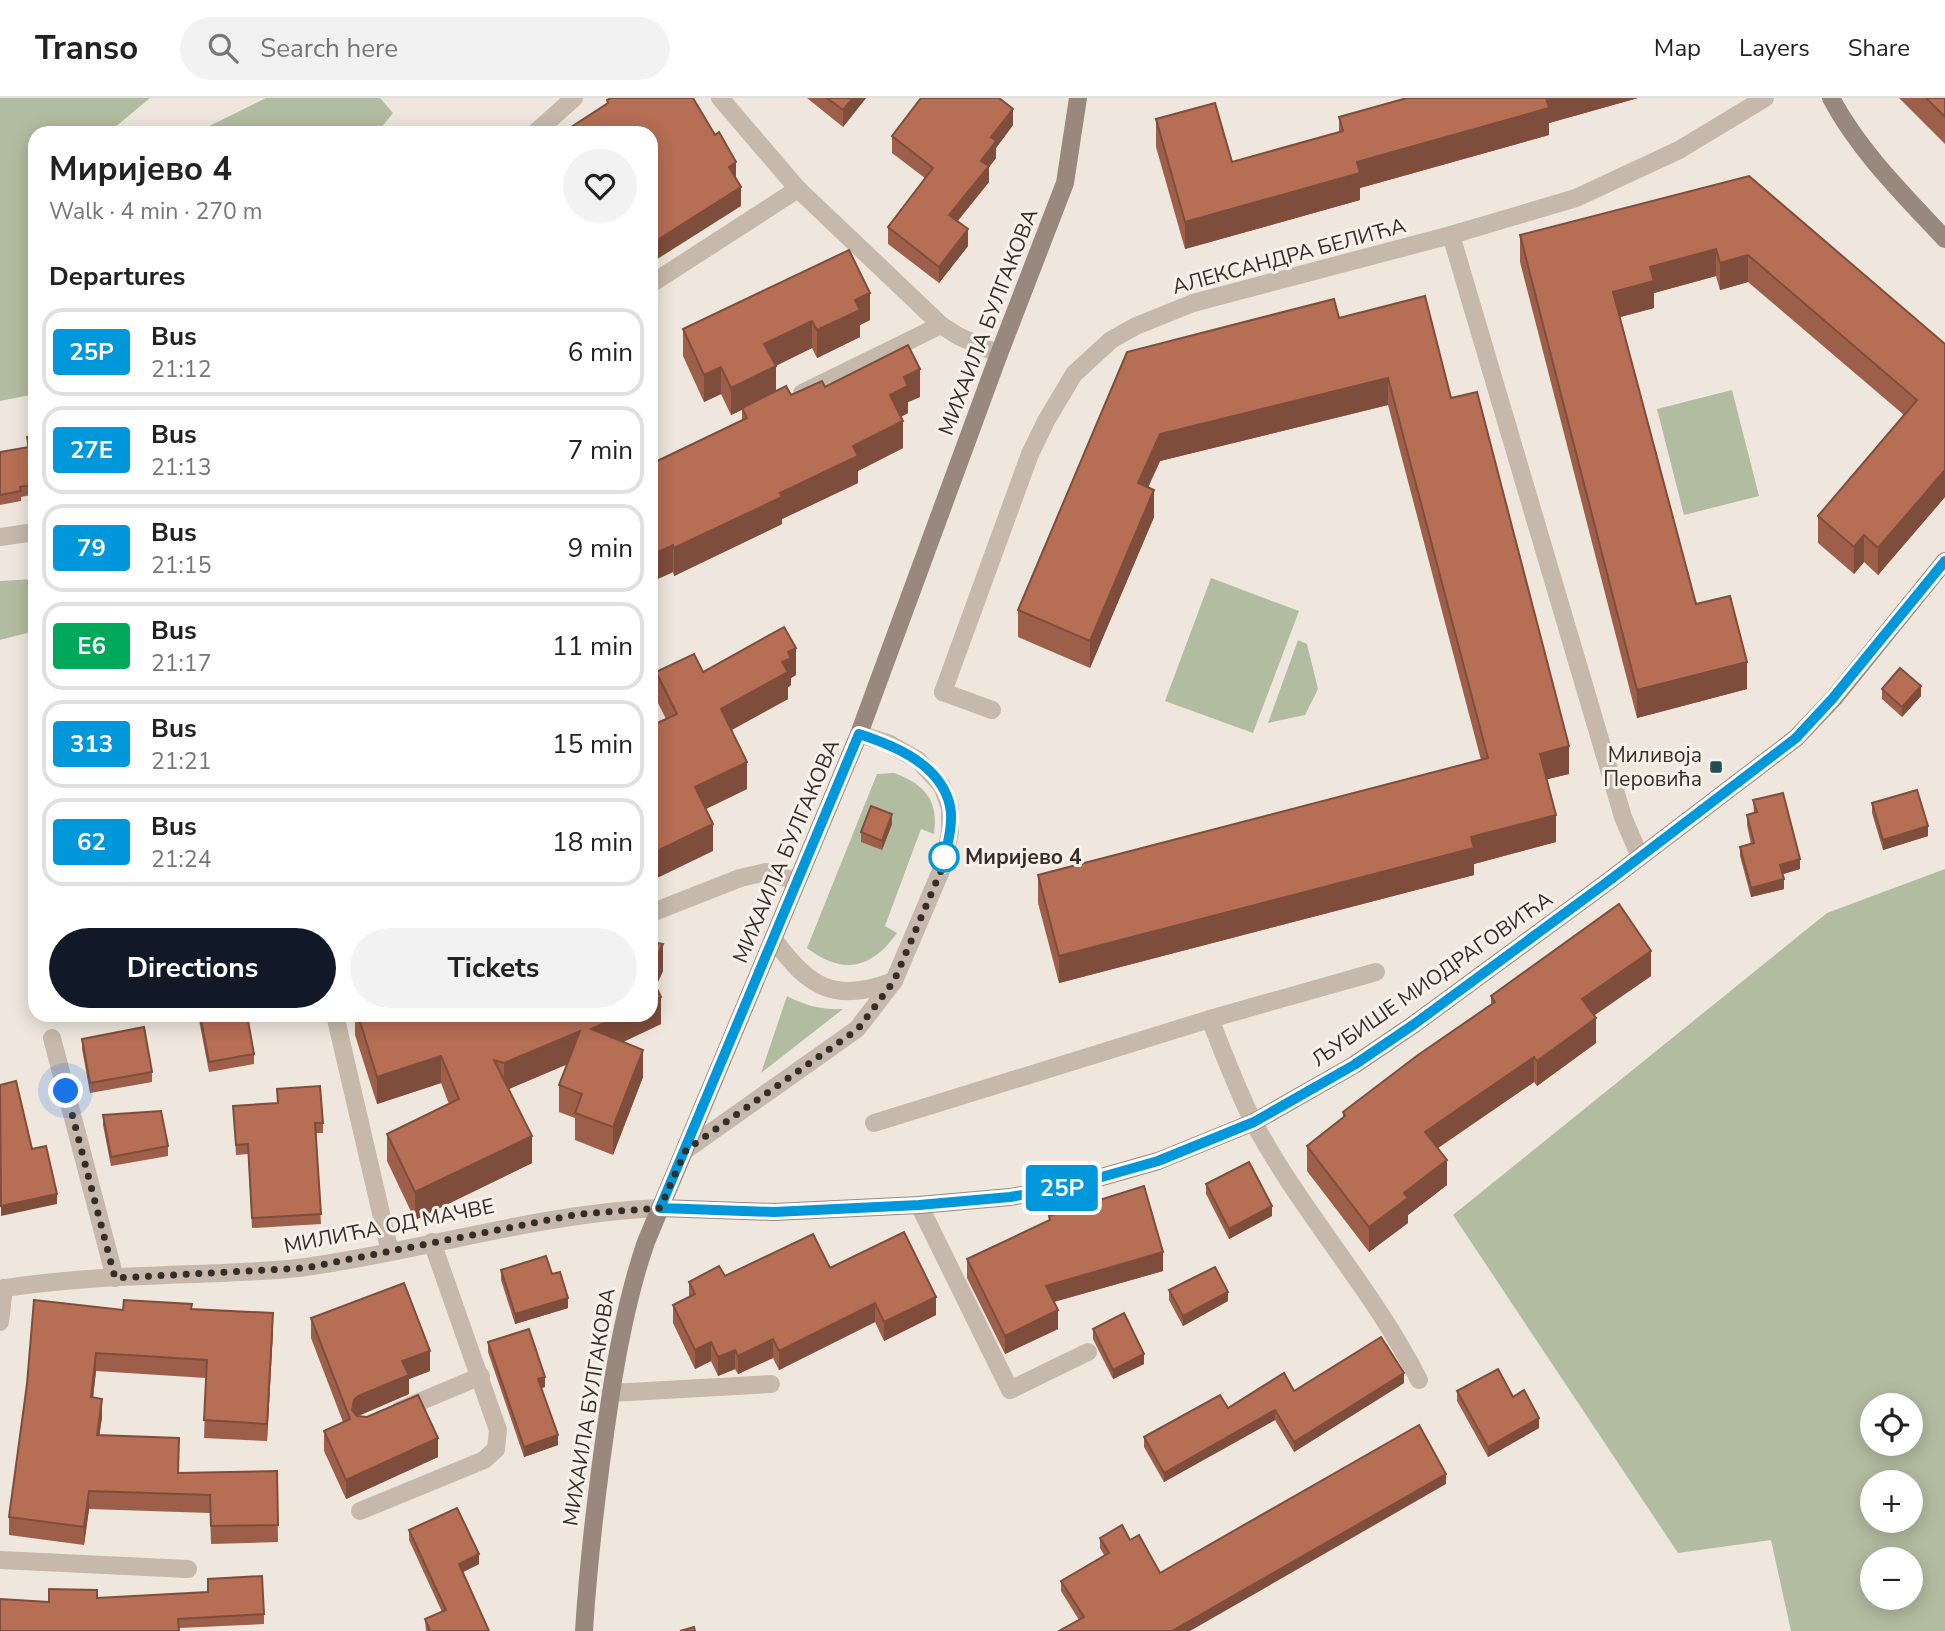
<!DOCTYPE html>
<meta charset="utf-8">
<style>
body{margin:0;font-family:"Nunito Sans",sans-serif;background:#f2f2f2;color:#222;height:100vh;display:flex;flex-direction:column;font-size:26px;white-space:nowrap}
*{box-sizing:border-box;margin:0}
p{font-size:23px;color:#767676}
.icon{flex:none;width:38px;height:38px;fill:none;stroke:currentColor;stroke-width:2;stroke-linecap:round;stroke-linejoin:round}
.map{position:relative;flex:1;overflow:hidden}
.side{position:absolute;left:28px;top:28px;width:630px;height:896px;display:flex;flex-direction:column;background:#fff;border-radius:21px;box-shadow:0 4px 18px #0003}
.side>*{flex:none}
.badge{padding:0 14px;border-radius:5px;font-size:24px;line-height:46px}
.fabs{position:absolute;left:1860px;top:1295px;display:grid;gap:14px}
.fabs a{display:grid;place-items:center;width:63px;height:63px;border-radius:50%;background:#fff;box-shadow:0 4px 18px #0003;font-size:35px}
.you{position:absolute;width:35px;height:35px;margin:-18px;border:5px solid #fff;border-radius:50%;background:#1a73e8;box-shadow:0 0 0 10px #1a73e833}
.map>.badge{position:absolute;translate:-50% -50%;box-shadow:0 0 0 4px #fff}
h2{padding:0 21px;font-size:26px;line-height:63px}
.round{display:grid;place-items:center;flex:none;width:74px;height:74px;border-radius:37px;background:#f2f2f2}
.summary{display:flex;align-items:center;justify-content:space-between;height:119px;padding:0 21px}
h1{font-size:33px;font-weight:700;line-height:52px}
.primary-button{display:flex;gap:14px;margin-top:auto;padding:14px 21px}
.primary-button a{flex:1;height:80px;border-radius:42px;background:#111827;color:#fff;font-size:28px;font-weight:700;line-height:80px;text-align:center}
.primary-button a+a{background:#f2f2f2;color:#222}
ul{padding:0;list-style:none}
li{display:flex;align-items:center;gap:21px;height:88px;margin:0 14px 10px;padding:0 7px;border:4px solid #e0e0e0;border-radius:21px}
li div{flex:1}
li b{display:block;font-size:26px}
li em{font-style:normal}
li .badge{min-width:77px;font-weight:700;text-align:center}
header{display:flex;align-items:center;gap:42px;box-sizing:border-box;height:98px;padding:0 35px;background:#fff;border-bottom:2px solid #e0e0e0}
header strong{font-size:33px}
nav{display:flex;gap:38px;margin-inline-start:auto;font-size:24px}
.search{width:490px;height:63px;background:#f2f2f2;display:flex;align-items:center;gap:18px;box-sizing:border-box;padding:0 24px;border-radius:38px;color:#767676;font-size:26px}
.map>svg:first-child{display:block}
.green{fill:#b2bca0;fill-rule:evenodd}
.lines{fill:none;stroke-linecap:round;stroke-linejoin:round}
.lane{stroke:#c6b8ab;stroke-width:18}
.street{stroke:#c6b8ab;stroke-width:18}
.secondary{stroke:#99887d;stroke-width:18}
.wall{fill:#9d5f49}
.shaded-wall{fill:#7f4d3c}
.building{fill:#b66e55;stroke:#7f4d3c;stroke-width:2}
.line-casing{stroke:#fff;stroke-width:16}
.line{stroke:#0098da;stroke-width:10}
.walk{stroke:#352d29;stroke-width:7;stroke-dasharray:0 12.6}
.poi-dot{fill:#244d51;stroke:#f7f1ea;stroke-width:2.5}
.stop-dot{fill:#fff;stroke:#0098da;stroke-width:3.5}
.labels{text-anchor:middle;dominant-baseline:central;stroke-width:6;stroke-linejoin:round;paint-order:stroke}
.street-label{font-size:21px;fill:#352d29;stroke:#f7f1ea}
.poi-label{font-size:21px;fill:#352d29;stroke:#f7f1ea;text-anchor:end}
.stop-label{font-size:21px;font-weight:bold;fill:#352d29;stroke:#f7f1ea;text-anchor:start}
</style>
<header>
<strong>Transo</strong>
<div class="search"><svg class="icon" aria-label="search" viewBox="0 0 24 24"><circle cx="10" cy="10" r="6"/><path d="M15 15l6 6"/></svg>Search here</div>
<nav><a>Map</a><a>Layers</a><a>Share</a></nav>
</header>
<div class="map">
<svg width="1945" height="1533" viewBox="0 0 1945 1533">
<rect width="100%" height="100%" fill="#efe7de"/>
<!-- green -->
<g class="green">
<path d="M0 0H150L108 35H35V296L0 303Z"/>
<path d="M266 0H380L393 15 377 35H195Z"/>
<path d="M1732 292 1759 398 1684 417 1657 311Z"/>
<path d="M1211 480 1299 513 1253 635 1165 603Z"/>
<path d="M35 481V533L0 542V483Z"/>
<path d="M1298 542 1307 546 1318 591 1305 617 1268 625Z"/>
<path d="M894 675C925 686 939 703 934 736L921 731 885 828 897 835C872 870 844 878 807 850L877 676Z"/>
<path d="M1945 771V1533H1791L1771 1442 1678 1455 1453 1117 1827 815ZM1872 1307H1911V1346H1872ZM1872 1384H1911V1423H1872ZM1872 1461H1911V1500H1872Z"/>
<path d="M787 898C806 908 822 912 843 911L761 975Z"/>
</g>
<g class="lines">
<!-- lane -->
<g class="lane">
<path d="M651 186 798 91"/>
<path d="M943 594 992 612"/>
<path d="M651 815 740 780 766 774 796 783"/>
<path d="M775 843C810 891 836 905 894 883"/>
<path d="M1210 921C1224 956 1237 992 1254 1025 1302 1115 1373 1191 1419 1282"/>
<path d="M874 1025 1210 921 1376 874"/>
<path d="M686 1052 857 931 894 883 943 768 950 734V710L942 688 918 662 888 645 859 636"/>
<path d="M919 1107 1010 1292 1088 1254"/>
<path d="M611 1295 771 1286"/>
<path d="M400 1312 481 1278"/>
<path d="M360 1413 484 1362 496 1351"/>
<path d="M0 1462 188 1471"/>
</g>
<!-- street -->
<g class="street">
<path d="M720 0 798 91 941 227 958 238 999 256"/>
<path d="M535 35 574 0"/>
<path d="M1451 137 1623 719 1640 759"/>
<path d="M802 295 941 227"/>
<path d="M0 439 35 434"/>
<path d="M943 594 1030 356 1046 323 1074 276 1111 242 1136 228 1193 205 1451 137 1576 100 1679 52 1765 0"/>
<path d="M335 917 390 1154"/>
<path d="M52 940 115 1180"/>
<path d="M432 1144 498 1332 496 1351"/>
<path d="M0 1191C71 1179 149 1178 222 1175 250 1173 278 1173 306 1169 426 1152 539 1115 660 1110"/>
<path d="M0 1224 4 1190"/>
</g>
<!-- secondary -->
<g class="secondary">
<path d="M1831 0C1859 53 1904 97 1945 141"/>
<path d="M660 1110 774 1114 919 1107 1010 1099 1063 1090 1158 1063 1254 1024 1354 967 1413 927 1606 785 1796 640 1834 600 1945 463"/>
<path d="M584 1533C589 1453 599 1374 611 1295 619 1244 629 1193 646 1144L859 636 999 256 1065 85 1078 0"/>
</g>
</g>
<!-- wall -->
<g class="wall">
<path d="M807 0H866L843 29Z"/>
<path d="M1407 0H1638L1549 25V37L1360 90V102L1185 151 1156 49V21L1232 64 1339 34V19Z"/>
<path d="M1899 0H1945V46Z"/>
<path d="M1013 27 996 50V60L989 69V84L957 123 968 148 939 185 888 146V129L925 80 892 55V38Z"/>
<path d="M1749 78 1945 246V399L1878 477 1864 464 1854 476 1818 445V418L1904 317 1748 184 1720 192 1716 178 1654 195V210L1620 219 1696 506 1747 591 1637 620 1520 164V137Z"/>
<path d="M849 152 870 222 860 227V239L817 260 812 250 776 268V293L791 297 825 289 920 299 908 304V315L901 319 903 350 858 373V385L782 421V426L674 478 673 474 651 484 742 322V312L731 317 721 296 704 304 683 258V231Z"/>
<path d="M1339 220 1451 300 1569 676 1547 681 1556 744 1474 766V777L1059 885 1038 805V777L1481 662 1388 307 1160 363 1148 389 1154 419 1090 570 1018 539V512L1127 254Z"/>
<path d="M35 337V396L21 399V403L0 407V354L27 349V339Z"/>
<path d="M656 574H703L796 577 791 580V587L788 589V601L731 632 747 691 706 711 713 753 666 621 656 601Z"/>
<path d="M1882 591 1921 598 1902 619 1882 601Z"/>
<path d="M1753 702 1800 771 1783 776 1784 791 1751 799 1740 758V749L1751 746 1747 727V717L1754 715Z"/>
<path d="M1872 705 1928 738 1883 752 1872 715Z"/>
<path d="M892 726 882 752 861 744V734Z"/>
<path d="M651 844 663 873 656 888 661 926 623 944 643 979 613 1057 575 1042V1020L559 1014V987L567 966 509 991 532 1065 415 1122 387 1063V1036L449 1006 441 985 377 1006 355 937V917H415L417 921Z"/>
<path d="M1651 878 1594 917 1596 945 1537 988 1534 984 1437 1050 1447 1087 1408 1117V1125L1369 1154 1307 1073V1048L1343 1020V1014L1491 906V898Z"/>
<path d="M198 917H247L254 956V966L209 974Z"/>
<path d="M82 941 152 974V984L90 995 82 951Z"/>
<path d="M277 991 323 1025V1035H316L321 1126 252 1130 248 1056 236 1057 233 1008 277 1005Z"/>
<path d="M103 1017 168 1048V1058L111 1068 103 1027Z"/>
<path d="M1206 1086 1272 1118 1229 1141 1206 1096Z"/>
<path d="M1049 1118 1163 1173 1054 1204 1058 1231 1005 1256 967 1180V1161L1049 1122Z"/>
<path d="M830 1170 936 1217 884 1243 875 1224 779 1272 773 1260 738 1276 735 1271 718 1278 711 1263 695 1271 673 1225V1207L689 1199V1184L725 1178Z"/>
<path d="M501 1172 552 1176 568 1210 515 1226 501 1182Z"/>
<path d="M1169 1192 1228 1203 1183 1228 1169 1202Z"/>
<path d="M192 1211 273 1232 267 1343 204 1340 206 1280 96 1273 93 1300 102 1319 99 1337 179 1375 277 1373 278 1444 211 1446 210 1415 89 1411 84 1447 9 1437V1419L27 1286 123 1212Z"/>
<path d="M311 1220 430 1273 409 1281V1296L358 1318 438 1359 346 1401 324 1353V1333L343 1324 311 1240Z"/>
<path d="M1093 1231 1144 1266 1113 1281 1093 1241Z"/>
<path d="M488 1244 545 1289 541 1290 558 1347 524 1359 488 1254Z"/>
<path d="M1404 1285 1294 1354 1275 1322 1164 1384 1144 1349V1339L1228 1310 1294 1293Z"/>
<path d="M1457 1293 1513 1299 1539 1330 1488 1359 1457 1303Z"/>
<path d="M1446 1386 1079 1522 1061 1493V1483L1104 1457 1100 1450V1440L1130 1442 1160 1475Z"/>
<path d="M409 1432 479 1466 463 1474 489 1533H426L425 1521 442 1514 409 1442Z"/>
<path d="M208 1481 264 1516V1526L179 1530 49 1504 208 1494Z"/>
</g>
<!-- shaded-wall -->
<g class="shaded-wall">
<path d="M853 0H866L843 29V12Z"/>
<path d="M1546 0H1638L1549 25V37L1360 90V102L1185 151V124L1357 64Z"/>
<path d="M1013 11V27L996 50V60L989 69V84L949 134V117L991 39Z"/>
<path d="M736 64V83L729 69Z"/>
<path d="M741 89V108L651 165V146Z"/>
<path d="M968 131V148L939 185V169Z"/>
<path d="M1716 151V178L1654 195V210L1613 221V194L1650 169Z"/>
<path d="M1748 157V184L1720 192V165Z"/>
<path d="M870 195V222L860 227V239L817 260V232L855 202Z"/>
<path d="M812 223V250L764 273V246Z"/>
<path d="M776 268V295L731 317V290Z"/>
<path d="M721 269V296L704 304V277Z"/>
<path d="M920 271V299L908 304V315L890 324V297L904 279Z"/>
<path d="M1388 280V307L1160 363 1138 412V385L1160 336Z"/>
<path d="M903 323V350L858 373V385L782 421V426L674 478V450L780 395 853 348Z"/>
<path d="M1945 372V399L1878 477V450Z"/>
<path d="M1154 392V419L1090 570V543Z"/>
<path d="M1864 437V464L1854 476V449Z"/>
<path d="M673 447V474L651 484V457Z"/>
<path d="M796 550V577L791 580V587L788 589V601L721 638V611L788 554Z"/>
<path d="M1747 564V591L1637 620V592Z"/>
<path d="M1921 588V598L1902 619V609Z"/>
<path d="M1569 648V676L1540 683V656Z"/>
<path d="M747 664V691L695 716V689Z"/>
<path d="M892 716V726L882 752V743Z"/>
<path d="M1556 717V744L1474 766V777L1059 885V858L1471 739Z"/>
<path d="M713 726V753L651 783V756Z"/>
<path d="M1928 728V738L1883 752V742Z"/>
<path d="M1800 761V771L1780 777V767Z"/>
<path d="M1784 781V791L1751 799V790Z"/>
<path d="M663 846V873L651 899V871Z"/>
<path d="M1651 853V878L1582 926V901Z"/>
<path d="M661 899V926L591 959V931L622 917H651V904Z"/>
<path d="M1596 920V945L1537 988V963Z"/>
<path d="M580 933V961L504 993V965Z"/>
<path d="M643 952V979L613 1057V1029Z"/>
<path d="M441 958V985L377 1006V979Z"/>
<path d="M1534 959V984L1425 1059V1034Z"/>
<path d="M532 1038V1065L415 1122V1094Z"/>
<path d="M1447 1062V1087L1408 1117V1125L1369 1154V1129L1404 1095Z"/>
<path d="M57 1096V1106L1 1118V1108Z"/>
<path d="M1272 1108V1118L1229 1141V1131Z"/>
<path d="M1163 1154V1173L1046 1206V1188Z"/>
<path d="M1228 1194V1203L1183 1228V1218Z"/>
<path d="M936 1199V1217L884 1243V1224Z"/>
<path d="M568 1200V1210L515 1226V1216Z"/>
<path d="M875 1205V1224L779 1272V1253Z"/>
<path d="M1058 1212V1231L1005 1256V1238Z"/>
<path d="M273 1215V1232L267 1343V1326Z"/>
<path d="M773 1241V1260L738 1276V1258Z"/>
<path d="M711 1244V1263L695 1271V1252Z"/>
<path d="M735 1252V1271L718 1278V1259Z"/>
<path d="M430 1253V1273L409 1281V1296L358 1318 354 1322 352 1312 354 1302 402 1263Z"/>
<path d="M96 1255V1273L91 1317V1299Z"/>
<path d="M1144 1256V1266L1113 1281V1272Z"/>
<path d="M1404 1275V1285L1294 1354V1344Z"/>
<path d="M545 1279V1289L538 1291V1281Z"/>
<path d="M102 1301V1319L97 1355V1337Z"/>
<path d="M1275 1312V1322L1164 1384V1375Z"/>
<path d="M1539 1320V1330L1488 1359V1349Z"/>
<path d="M558 1337V1347L524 1359V1349Z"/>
<path d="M438 1340V1359L346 1401V1382Z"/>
<path d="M1446 1376V1386L1190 1533H1172Z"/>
<path d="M89 1393V1411L84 1447V1429Z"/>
<path d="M479 1456V1466L459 1476V1466Z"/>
</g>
<!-- building -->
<g class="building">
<path d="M611 0H693L715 37 719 34 736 64 729 69 741 89 651 146V35H562L608 5 607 2Z"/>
<path d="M827 0H853L843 12Z"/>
<path d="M921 0H999L1013 11 991 39 996 43 981 63 989 68 949 117 968 131 939 169 888 129 933 70 892 38Z"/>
<path d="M1407 0H1546L1549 10 1357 64 1360 75 1185 124 1156 21 1215 5 1232 64 1343 33 1339 19Z"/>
<path d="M1926 0H1945V19Z"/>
<path d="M1749 78 1945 246V372L1878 450 1864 437 1854 449 1818 418 1917 302 1748 157 1720 165 1716 151 1650 169 1654 183 1613 194 1696 506 1730 498 1747 564 1637 592 1520 137Z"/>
<path d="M849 152 870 195 855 202 860 212 817 232 812 223 764 246 776 268 731 290 721 269 704 277 683 231Z"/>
<path d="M1425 198 1451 300 1477 294 1569 648 1540 656 1556 717 1471 739 1474 750 1059 858 1038 777 1488 660 1388 280 1160 336 1138 385 1154 392 1090 543 1018 512 1127 254 1334 201 1339 220Z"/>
<path d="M908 247 920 271 904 279 908 288 890 297 903 323 853 348 858 358 780 395 782 399 674 450 673 447 651 457V366L747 320 742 310 786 288 791 297 822 283 825 289Z"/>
<path d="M35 337V386L20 389 21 393 0 397V354L29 349 27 339Z"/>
<path d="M784 529 796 550 788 554 791 560 782 564 788 574 721 611 747 664 695 689 713 726 651 756V628L677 616 656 574 694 556 703 574Z"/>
<path d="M1900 570 1921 588 1902 609 1882 591Z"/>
<path d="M1917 692 1928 728 1883 742 1872 705Z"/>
<path d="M1783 695 1800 761 1780 767 1784 781 1751 790 1740 749 1754 745 1747 717 1757 714 1753 702Z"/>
<path d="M871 708 892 716 882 743 861 734Z"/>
<path d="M1619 806 1651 853 1582 901 1596 920 1537 963 1534 959 1425 1034 1447 1062 1404 1095 1408 1100 1369 1129 1307 1048 1345 1018 1343 1014 1418 957 1495 904 1491 898Z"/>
<path d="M651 844 663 846 651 871Z"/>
<path d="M651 878 661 899 651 904Z"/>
<path d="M200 917H247L254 956 209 964Z"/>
<path d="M358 917H415L417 921 425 917H622L591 931 643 952 613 1029 575 1015 582 996 559 987 580 933 504 965 494 962 532 1038 415 1094 387 1036 459 1001 441 958 377 979Z"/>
<path d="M144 929 152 974 90 985 82 941Z"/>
<path d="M16 983 32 1051 46 1048 57 1096 1 1108 0 987Z"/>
<path d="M320 988 323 1025H315L321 1116 252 1120 248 1046 236 1047 233 1008 278 1005 277 991Z"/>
<path d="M161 1013 168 1048 111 1059 103 1017Z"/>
<path d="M1249 1064 1272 1108 1229 1131 1206 1086Z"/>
<path d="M1144 1088 1163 1154 1046 1188 1058 1212 1005 1238 967 1161 1050 1122 1049 1118Z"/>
<path d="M904 1134 936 1199 884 1224 875 1205 779 1253 773 1241 738 1258 735 1252 718 1259 711 1244 695 1252 673 1207 695 1196 689 1184 719 1168 725 1178 813 1136 830 1170Z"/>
<path d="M546 1158 552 1176 560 1174 568 1200 515 1216 501 1172Z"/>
<path d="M1215 1169 1228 1194 1183 1218 1169 1192Z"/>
<path d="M404 1185 430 1253 402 1263 409 1277 358 1298 354 1302 352 1312 357 1318 367 1319 418 1297 438 1340 346 1382 324 1333 350 1321 311 1220Z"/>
<path d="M34 1202 123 1212 124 1202 192 1206 191 1211 273 1215 267 1326 204 1322 207 1262 96 1255 91 1299 102 1301 97 1337 179 1340 178 1375 277 1373 278 1427 211 1428 210 1397 89 1393 84 1429 9 1419 27 1286Z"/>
<path d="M1124 1215 1144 1256 1113 1272 1093 1231Z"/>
<path d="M529 1231 545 1279 538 1281 558 1337 524 1349 488 1244Z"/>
<path d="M1381 1239 1404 1275 1294 1344 1275 1312 1164 1375 1144 1339 1220 1297 1228 1310 1284 1275 1294 1293Z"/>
<path d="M1498 1271 1513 1299 1524 1292 1539 1320 1488 1349 1457 1293Z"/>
<path d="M1419 1327 1446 1376 1172 1533H1059L1084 1519 1061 1483 1109 1455 1100 1440 1122 1427 1130 1442 1139 1437 1160 1475Z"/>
<path d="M457 1410 479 1456 459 1466 489 1533H430L425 1521 446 1512 409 1432Z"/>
<path d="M262 1478 264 1516 178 1521 179 1533H0V1501L49 1504V1491L97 1492V1500L208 1494V1481Z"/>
<path d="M694 1529 695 1533H680Z"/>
</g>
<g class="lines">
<defs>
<path id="line" d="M943 768C946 750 954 727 950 708 941 667 896 648 859 636L660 1110 774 1114 919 1107 1010 1099 1063 1090 1158 1063 1254 1024 1354 967 1413 927 1606 785 1796 640 1833 600 1945 463"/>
</defs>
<!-- line casing -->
<use href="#line" class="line-casing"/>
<!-- line -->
<use href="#line" class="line"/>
<!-- walk -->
<path class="walk" d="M66 993 115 1180 305 1170 579 1116 660 1110 686 1052 858 931 894 883 943 768 946 751 944 759"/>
</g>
<!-- markers -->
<rect class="poi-dot" x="1709" y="662" width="14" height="14" rx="3.5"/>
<circle class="stop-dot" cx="944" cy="759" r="14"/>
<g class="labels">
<!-- street labels -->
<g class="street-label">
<text transform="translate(1289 158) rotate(-15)">АЛЕКСАНДРА БЕЛИЋА</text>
<text transform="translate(988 224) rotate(-69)">МИХАИЛА БУЛГАКОВА</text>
<text transform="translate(786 753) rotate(-67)">МИХАИЛА БУЛГАКОВА</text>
<text transform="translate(1432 881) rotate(-35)">ЉУБИШЕ МИОДРАГОВИЋА</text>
<text transform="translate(389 1128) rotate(-11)">МИЛИЋА ОД МАЧВЕ</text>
<text transform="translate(589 1309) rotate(-81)">МИХАИЛА БУЛГАКОВА</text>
</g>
<!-- poi labels -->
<g class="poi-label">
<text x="1702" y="657">Миливоја<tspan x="1702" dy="24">Перовића</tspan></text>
</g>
<!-- stop labels -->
<g class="stop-label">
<text x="965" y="759">Миријево 4</text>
</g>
</g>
</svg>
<div class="fabs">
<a><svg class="icon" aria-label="locate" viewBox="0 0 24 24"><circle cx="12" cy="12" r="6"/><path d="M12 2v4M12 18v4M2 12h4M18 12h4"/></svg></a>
<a>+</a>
<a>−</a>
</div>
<div class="you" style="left:66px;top:993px"></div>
<b class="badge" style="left:1062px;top:1090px;background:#0098da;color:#fff">25P</b>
<section class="side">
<div class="summary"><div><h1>Миријево 4</h1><p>Walk · 4 min · 270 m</p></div><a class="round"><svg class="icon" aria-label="heart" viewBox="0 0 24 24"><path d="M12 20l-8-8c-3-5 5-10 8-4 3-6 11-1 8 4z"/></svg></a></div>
<h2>Departures</h2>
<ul>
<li><span class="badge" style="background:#0098da;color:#fff">25P</span><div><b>Bus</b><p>21:12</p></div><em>6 min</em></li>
<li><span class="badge" style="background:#0098da;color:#fff">27E</span><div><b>Bus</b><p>21:13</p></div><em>7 min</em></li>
<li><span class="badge" style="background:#0098da;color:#fff">79</span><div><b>Bus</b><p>21:15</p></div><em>9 min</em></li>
<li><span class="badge" style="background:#00a859;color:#fff">E6</span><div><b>Bus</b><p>21:17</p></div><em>11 min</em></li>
<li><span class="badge" style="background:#0098da;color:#fff">313</span><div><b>Bus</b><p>21:21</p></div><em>15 min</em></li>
<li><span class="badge" style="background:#0098da;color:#fff">62</span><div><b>Bus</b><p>21:24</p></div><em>18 min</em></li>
</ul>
<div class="primary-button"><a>Directions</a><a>Tickets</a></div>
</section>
</div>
